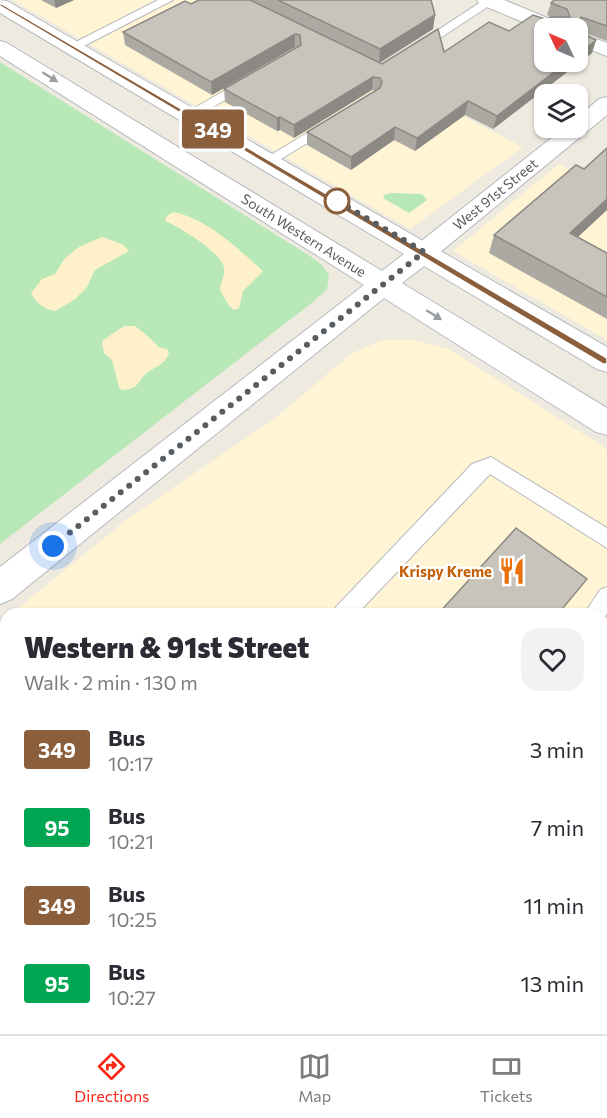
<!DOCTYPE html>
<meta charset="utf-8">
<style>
body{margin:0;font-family:Commissioner,sans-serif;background:#f2f2f3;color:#2b2b33;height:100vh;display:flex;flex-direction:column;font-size:22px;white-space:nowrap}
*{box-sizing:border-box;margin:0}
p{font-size:20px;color:#7c7c81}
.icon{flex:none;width:33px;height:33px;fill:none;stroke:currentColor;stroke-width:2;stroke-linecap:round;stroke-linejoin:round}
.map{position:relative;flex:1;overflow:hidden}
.panel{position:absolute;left:0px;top:608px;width:608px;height:428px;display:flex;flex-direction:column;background:#fff;border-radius:18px 18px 0 0;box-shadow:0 2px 4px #0004}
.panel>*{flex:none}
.badge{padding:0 12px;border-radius:4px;font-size:21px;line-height:39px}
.needle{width:39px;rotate:314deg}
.fabs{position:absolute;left:534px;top:18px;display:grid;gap:12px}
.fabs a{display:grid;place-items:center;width:54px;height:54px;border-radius:12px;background:#fff;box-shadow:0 2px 4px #0004;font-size:30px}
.you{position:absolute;width:30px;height:30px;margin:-15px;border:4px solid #fff;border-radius:50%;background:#1a73e8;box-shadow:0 0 0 9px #1a73e833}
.map>.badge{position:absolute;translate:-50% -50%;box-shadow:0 0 0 3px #fff}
.round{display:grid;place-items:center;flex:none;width:63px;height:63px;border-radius:18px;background:#f2f2f3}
.head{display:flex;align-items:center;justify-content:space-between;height:102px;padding:0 24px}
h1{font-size:28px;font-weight:800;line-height:45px}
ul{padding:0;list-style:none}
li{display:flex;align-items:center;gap:18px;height:78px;padding:0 24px}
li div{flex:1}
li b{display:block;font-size:22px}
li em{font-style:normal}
li .badge{min-width:66px;font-weight:700;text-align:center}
.tabs{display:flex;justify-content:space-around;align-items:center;height:84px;border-top:2px solid #e1e1e2;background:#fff;font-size:16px;color:#7c7c81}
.tabs a{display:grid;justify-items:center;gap:3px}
.tabs .active{color:#fb2717}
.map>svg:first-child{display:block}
.commercial{fill:#fff4d3}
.green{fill:#b9e8b8}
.sand{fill:#fef1ca}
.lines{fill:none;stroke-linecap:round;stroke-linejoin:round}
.lane-casing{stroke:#b5b9be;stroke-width:2}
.street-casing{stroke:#b5b9be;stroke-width:2}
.secondary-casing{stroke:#b5bac0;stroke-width:2}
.lane{fill:#fff;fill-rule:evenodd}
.street{fill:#fff;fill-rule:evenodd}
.secondary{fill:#fff;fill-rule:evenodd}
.wall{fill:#aca9a2}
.shaded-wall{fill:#8c8984}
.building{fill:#c8c4bc;stroke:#8c8984;stroke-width:1.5}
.oneway{fill:#9b9ea1}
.line{fill:#8b5e3c;stroke:#fff;stroke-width:1.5}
.walk{stroke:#585d62;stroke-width:6;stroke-dasharray:0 10.8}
.stop-dot{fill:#fff;stroke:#8b5e3c;stroke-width:3}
.labels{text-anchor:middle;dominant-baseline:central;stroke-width:4.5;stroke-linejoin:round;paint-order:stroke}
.far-street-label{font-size:14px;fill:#585d62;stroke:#fff}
.food-label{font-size:15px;font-weight:bold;fill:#c56008;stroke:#fff;text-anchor:end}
</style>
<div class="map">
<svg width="607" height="1034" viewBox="0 0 607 1034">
<rect width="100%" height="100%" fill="#eeeadf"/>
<!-- commercial -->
<g class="commercial">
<path d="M13 0H236L523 147 410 229Z"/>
<path d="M559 164 607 188V340L453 251Z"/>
<path d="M382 340H413L449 349 607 449V1034H0V623L6 618V1029H602V614L12 613 130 517 274 419 351 354Z"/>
</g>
<!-- green -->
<g class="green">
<path d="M0 62 310 256 322 265 329 275 327 289 313 302 0 544Z"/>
<path d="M391 193 422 194 427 200 409 213 383 198 384 195Z"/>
</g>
<!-- sand -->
<g class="sand">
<path d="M173 212C207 218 238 249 263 271L243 291 239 308 234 310 229 306 220 290C220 283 226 274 224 267 220 252 180 227 165 221L167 216Z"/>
<path d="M102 237 122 244 129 251 95 270 87 287 74 300 55 311C45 310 35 302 31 293L42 279 55 274 65 258 79 247Z"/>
<path d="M124 326H135C140 330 156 342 158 347L167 349 169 353C165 364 157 366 148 372 137 380 141 389 122 390L119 387 112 360 104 353 102 341Z"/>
</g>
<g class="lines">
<defs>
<g id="lane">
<path d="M158 0H173L76 50 72 51 66 47Z"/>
<path d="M484 0H498L422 50 418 51 412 47Z"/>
<path d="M247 78 253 82 251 85 194 118 189 119 182 115Z"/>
<path d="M330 119 337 123 335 126 273 164 268 165 261 161Z"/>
<path d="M491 457 607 528V548L490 474 357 614H333L336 607 472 464Z"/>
<path d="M607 587V614L602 621V614H584L600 590Z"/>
<path d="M607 702V729L602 731V704Z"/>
</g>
<g id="street">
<path d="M477 0H504L562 24 565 28H544V31L480 4Z"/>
<path d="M578 32 607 43V56L578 45Z"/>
<path d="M607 97V115L433 258 424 261 415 258 411 252 415 246 564 128H578V117L599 99Z"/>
</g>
<path id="secondary" d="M0 0 7 1 607 347V372L597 369 424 266 402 283 607 408V435L596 432 384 298 12 599 0 604V567L364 285 0 56V41L7 43 382 271 404 254 0 13Z"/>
</defs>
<!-- lane casing -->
<use href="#lane" class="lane-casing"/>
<!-- street casing -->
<use href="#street" class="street-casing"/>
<!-- secondary casing -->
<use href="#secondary" class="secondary-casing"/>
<!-- lane -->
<use href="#lane" class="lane"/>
<!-- street -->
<use href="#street" class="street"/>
<!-- secondary -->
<use href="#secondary" class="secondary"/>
</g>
<!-- wall -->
<g class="wall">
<path d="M41 0H74L56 8Z"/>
<path d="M199 0H431L435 15 433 29 380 63 382 64 444 52 509 31 548 20 552 17 547 15 551 3 607 0V41L580 31V33L596 40 592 53 493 129 465 115 415 151 394 140 351 170 307 145V132L376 91 372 90 294 138 280 130 277 131 225 102 224 89 297 47H295L212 95 125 45 123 32Z"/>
<path d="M584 169 578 237 607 253V319L489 253 494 235Z"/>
</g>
<!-- shaded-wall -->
<g class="shaded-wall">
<path d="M54 0H74L56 8Z"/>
<path d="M435 15 433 29 379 63 380 49Z"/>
<path d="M295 34V47L212 95 211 82Z"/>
<path d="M596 40 592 53 493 129 497 116 567 62H578V54Z"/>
<path d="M373 77 372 90 294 138V125Z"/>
<path d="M468 101 465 115 415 151 417 138Z"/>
<path d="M280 117V130L277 131V118Z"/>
<path d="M395 127 394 140 351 170V157Z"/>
<path d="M607 199V210L563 251 570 233Z"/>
<path d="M0 830 6 837V854L0 846Z"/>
<path d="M6 1026V1029H16L12 1034H0V1032Z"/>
</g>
<!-- building -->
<g class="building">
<path d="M199 0H250L382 64 438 29 444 52 489 22 509 31 533 15 548 20 550 17H570L567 9 551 3 554 0H607V26L581 17 580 33 596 40 578 54V28H544V62H567L497 116 468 101 417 138 395 127 351 157 307 132 380 88 382 82 380 78 373 77 294 125 280 117 277 118 224 89 301 45 300 35 295 34 211 82 123 32 185 1 191 4Z"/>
<path d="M278 0H431L435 15 380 49Z"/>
<path d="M607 148V199L570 233 607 253V297L494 235 576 165 584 169Z"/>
<path d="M516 528 587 579 558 614H438Z"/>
<path d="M0 846 6 854V1026L0 1032Z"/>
</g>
<!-- one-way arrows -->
<defs><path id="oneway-solid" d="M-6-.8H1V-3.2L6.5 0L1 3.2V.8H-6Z" transform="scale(1.5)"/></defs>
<g class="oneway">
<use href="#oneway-solid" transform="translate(50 77) rotate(32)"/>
<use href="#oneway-solid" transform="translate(434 315) rotate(32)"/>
</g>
<!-- line -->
<path class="line" d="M0 3 607 358V364H603L0 6Z"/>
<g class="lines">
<!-- walk -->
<path class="walk" d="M53 546 424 252 329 196 337 201"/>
</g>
<!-- icons -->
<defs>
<symbol id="restaurant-bare" viewBox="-9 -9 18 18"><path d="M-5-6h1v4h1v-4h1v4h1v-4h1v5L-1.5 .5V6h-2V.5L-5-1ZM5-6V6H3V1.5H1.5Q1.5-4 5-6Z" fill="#e8710a" stroke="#fff" stroke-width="2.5" paint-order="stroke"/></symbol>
</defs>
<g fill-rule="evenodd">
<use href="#restaurant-bare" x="493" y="552" width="38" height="38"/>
</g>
<!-- markers -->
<circle class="stop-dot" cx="337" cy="201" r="12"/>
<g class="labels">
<!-- far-street labels -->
<g class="far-street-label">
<text transform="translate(495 194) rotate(-39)">West 91st Street</text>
<text transform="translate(304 235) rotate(32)">South Western Avenue</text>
</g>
<!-- food labels -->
<g class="food-label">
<text x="492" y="571">Krispy Kreme</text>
</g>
</g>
</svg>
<div class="fabs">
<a><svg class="needle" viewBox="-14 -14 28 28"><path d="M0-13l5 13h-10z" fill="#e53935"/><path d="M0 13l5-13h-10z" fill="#7c7c81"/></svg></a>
<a><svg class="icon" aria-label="layers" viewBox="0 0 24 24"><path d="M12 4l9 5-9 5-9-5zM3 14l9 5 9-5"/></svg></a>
</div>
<div class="you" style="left:53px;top:546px"></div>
<b class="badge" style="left:213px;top:129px;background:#8b5e3c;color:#fff">349</b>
<section class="panel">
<div class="head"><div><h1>Western &amp; 91st Street</h1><p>Walk · 2 min · 130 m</p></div><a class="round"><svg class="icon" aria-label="heart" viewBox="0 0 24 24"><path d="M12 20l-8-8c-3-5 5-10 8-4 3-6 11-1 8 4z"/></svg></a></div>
<ul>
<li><span class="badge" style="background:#8b5e3c;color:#fff">349</span><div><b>Bus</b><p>10:17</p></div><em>3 min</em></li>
<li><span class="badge" style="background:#00a651;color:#fff">95</span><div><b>Bus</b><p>10:21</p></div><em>7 min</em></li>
<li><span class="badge" style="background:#8b5e3c;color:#fff">349</span><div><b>Bus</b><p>10:25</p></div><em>11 min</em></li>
<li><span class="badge" style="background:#00a651;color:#fff">95</span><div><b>Bus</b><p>10:27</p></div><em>13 min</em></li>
</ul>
</section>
</div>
<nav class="tabs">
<a class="active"><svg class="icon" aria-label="directions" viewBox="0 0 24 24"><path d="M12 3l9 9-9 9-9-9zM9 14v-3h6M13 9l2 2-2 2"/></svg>Directions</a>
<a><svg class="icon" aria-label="map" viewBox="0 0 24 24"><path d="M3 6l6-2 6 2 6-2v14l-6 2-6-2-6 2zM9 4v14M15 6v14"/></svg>Map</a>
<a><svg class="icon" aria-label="tickets" viewBox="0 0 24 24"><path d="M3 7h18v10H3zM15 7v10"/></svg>Tickets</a>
</nav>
